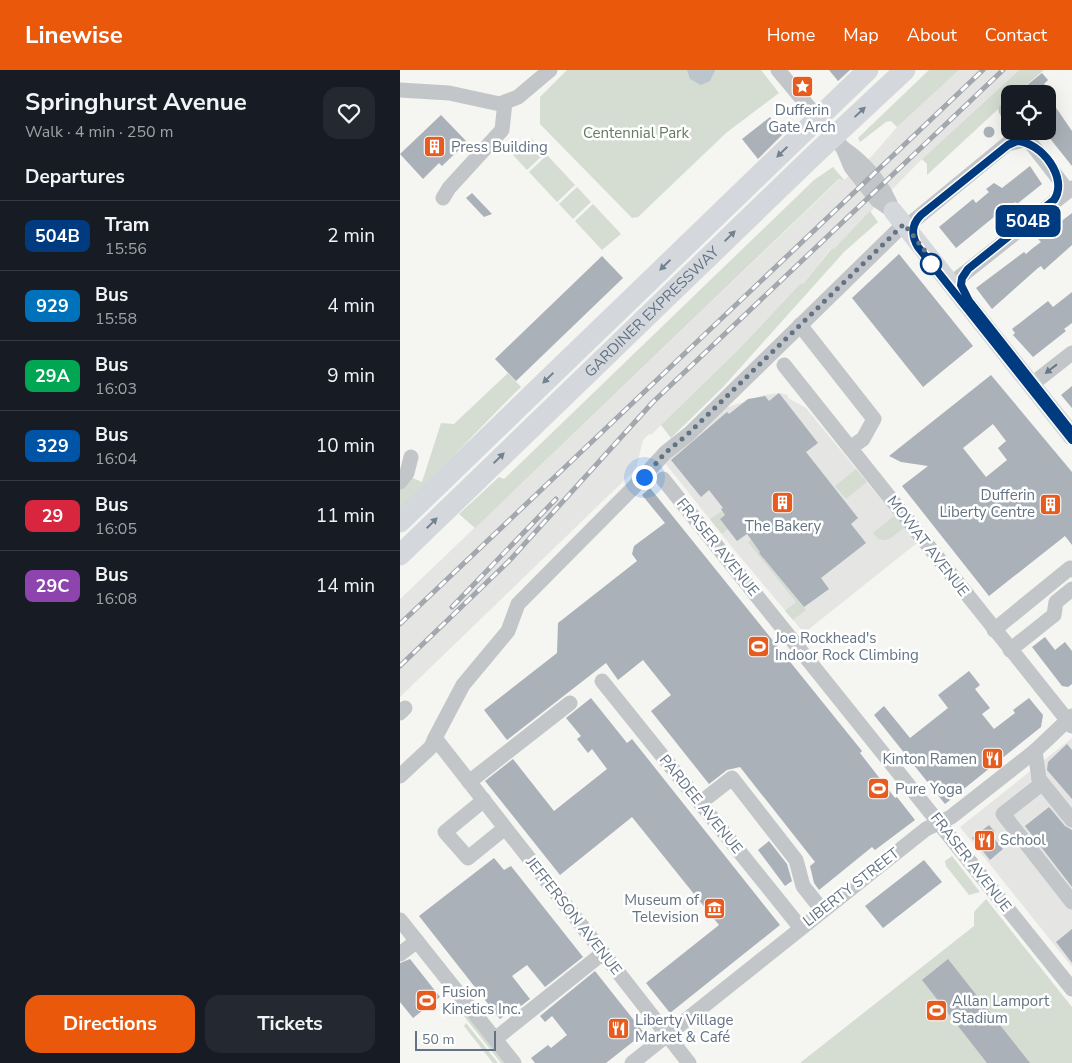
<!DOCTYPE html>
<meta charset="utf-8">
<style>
body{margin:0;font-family:"Nunito Sans",sans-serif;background:#242831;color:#f1f3f6;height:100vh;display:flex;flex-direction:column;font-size:19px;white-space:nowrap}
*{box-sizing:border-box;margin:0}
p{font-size:16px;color:#9ea1a6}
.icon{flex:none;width:28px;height:28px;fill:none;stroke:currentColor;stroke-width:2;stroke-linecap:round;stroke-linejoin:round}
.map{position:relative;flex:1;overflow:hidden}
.sheet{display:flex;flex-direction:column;background:#171b24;width:400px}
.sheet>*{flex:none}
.badge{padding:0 10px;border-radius:8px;font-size:18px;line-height:32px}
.buttons{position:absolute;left:601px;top:15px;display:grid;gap:10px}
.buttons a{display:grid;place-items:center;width:55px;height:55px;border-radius:10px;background:#171b24;box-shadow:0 5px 20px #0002;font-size:25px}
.scale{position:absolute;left:15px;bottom:12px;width:81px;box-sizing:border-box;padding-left:5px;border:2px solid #637383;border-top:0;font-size:14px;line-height:18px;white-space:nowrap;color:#637383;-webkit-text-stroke:4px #fff;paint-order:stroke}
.you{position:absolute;width:25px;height:25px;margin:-12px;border:4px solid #fff;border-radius:50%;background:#1a73e8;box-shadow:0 0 0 8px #1a73e833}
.map>.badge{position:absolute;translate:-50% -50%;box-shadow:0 0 0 2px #fff}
h2{padding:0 25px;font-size:19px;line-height:45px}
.round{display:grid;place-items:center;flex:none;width:52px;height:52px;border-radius:15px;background:#242831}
.headline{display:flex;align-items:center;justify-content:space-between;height:85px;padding:0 25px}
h1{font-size:24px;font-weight:700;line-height:38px}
.button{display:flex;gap:10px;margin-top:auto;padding:10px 25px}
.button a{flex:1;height:58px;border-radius:15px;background:#ea580c;color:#fff;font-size:20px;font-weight:700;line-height:58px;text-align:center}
.button a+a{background:#242831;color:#f1f3f6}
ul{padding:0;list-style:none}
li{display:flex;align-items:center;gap:15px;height:70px;padding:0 25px;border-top:1px solid #363941}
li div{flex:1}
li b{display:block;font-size:19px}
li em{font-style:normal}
li .badge{min-width:55px;font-weight:700;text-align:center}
header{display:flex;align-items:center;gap:30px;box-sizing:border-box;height:70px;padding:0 25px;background:#ea580c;color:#fff}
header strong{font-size:24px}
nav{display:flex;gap:28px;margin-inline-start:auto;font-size:18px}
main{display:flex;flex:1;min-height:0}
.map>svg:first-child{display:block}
.built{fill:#e5e6e4}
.green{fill:#d5dcd2}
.water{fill:#bbc6cc}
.building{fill:#aab1b8;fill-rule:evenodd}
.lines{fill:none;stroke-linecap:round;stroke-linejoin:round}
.minor{stroke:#c2c6c9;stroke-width:15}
.major{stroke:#d4d8dc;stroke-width:19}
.highway{stroke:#d4d8dc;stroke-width:21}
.tram{stroke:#a2a8ae;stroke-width:1}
.rail-casing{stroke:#a2a8ae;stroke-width:5}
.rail{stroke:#fff;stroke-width:3;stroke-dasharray:9;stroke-linecap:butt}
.oneway{fill:#748290}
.oneway2{fill:#687786}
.line-casing{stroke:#fff;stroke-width:11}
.line{stroke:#003b80;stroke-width:8}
.walk{stroke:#637383;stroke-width:5;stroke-dasharray:0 9}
.stop-dot{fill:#fff;stroke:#003b80;stroke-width:2.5}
.labels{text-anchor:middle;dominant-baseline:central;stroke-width:5;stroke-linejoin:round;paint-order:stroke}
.poi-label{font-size:15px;fill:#637383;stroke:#fff;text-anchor:start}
.park-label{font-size:15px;fill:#657a62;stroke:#fff}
.street-label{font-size:15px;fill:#637383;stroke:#fff}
</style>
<header>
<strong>Linewise</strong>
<nav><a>Home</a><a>Map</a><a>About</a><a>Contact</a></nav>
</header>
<main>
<section class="sheet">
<div class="headline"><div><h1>Springhurst Avenue</h1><p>Walk · 4 min · 250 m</p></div><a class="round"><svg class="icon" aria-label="heart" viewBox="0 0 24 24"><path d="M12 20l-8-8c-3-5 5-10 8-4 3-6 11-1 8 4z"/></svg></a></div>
<h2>Departures</h2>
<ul>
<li><span class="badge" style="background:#003b80;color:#fff">504B</span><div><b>Tram</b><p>15:56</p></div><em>2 min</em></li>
<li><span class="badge" style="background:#0072bc;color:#fff">929</span><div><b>Bus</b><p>15:58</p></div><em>4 min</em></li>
<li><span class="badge" style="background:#00a651;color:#fff">29A</span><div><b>Bus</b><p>16:03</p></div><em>9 min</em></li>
<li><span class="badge" style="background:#0054a6;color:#fff">329</span><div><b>Bus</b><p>16:04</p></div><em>10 min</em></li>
<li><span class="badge" style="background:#d7263d;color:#fff">29</span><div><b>Bus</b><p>16:05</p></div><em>11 min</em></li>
<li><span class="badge" style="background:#8e44ad;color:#fff">29C</span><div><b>Bus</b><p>16:08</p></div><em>14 min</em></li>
</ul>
<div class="button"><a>Directions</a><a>Tickets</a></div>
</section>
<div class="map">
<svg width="672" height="993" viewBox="0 0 672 993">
<rect width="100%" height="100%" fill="#f5f5f1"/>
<!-- built -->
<g class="built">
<path d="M559 0H619L522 89 434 179 431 178 403 214 401 213 339 279 251 365 249 364 243 370 236 399 0 627V529L440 109 444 110 472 86 497 57Z"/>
<path d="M379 323 388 325V328L406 338 517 473 404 563 331 476 265 393 319 340 365 325Z"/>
<path d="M672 668V897L560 757Z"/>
</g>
<!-- green -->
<g class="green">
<path d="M167 0H361L379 23 326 63 238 147 232 148 140 54V27Z"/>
<path d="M529 0H559L497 57 491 51 486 52 460 72 458 68Z"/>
<path d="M619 0H644L615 24H610V28L527 105V94L522 89Z"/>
<path d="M131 68 145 83 127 100 113 85Z"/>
<path d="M147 85 175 115 157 132 129 102Z"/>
<path d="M433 97 444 110 439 109 75 458 59 444 99 407 104 409 414 110Z"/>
<path d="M177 117 191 132 173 149 159 134Z"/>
<path d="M193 134 221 164 202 180 175 151Z"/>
<path d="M470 141 478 152 444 182 323 317 271 368 261 355 339 279 401 213 403 214 432 178 434 179Z"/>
<path d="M108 303 121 317C80 357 42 400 0 439V420L10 407 22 412 41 353 54 354Z"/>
<path d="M456 399 467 412 446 429 435 416Z"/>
<path d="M322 441 325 445 320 449 328 459 322 464 310 449Z"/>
<path d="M494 446 504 458C493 466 483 478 473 463Z"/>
<path d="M351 470 360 482 359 483 406 540 393 550 385 541 396 532 348 472Z"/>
<path d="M552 786 580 822 569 825 546 796 545 791Z"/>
<path d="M586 829 672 937V993H400L574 856V842Z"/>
<path d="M63 940 105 993H101L60 941Z"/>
<path d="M66 953 98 993H93L64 956Z"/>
</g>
<!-- water -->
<path class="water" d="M287 0H315V1L310 11 301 15 290 9Z"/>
<!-- building -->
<g class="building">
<path d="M429 0H450L438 11Z"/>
<path d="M642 3 648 10 644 14 652 24H616Z"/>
<path d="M648 26 672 61V96L648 66Z"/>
<path d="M41 45 67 72 42 96 39 93 23 109 0 84Z"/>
<path d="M370 47 383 64 358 89 342 69Z"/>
<circle cx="589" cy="62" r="5.5"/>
<path d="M630 96 642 114 617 134 615 132 601 143 600 142 556 178 539 157 573 129 576 133 589 122 586 119 594 113 602 118Z"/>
<path d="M72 123 92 144 84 147 66 128Z"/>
<path d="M672 143V175L644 200 641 196 638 198 592 239 576 218 624 182 626 184 633 178 641 172 638 169Z"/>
<path d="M499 184 573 276 523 317 452 228Z"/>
<path d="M202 186 223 208 116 311 95 289Z"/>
<path d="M672 222V253L664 259 666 261 633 287 613 265 615 263 612 259 648 231 653 237Z"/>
<path d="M591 305 672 402V475L665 466 589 526 502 416 528 396 501 392 489 386ZM593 354 606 371 598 378 607 390 586 407 563 378Z"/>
<path d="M672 316V338L661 325Z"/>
<path d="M379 323 418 373 406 382 458 448 451 454 466 473 421 508 429 519 404 537 359 483 360 482 347 464 337 471 320 449 325 445 321 439 323 438 309 420 301 427 271 390 327 342 329 344 348 329 365 326 369 331Z"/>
<path d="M250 418 462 681 460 683 495 728 497 727 515 750 475 780 472 777 419 820 414 813 410 796 415 792 340 697 327 700 309 714 251 641 271 625 243 590 218 610 206 593 107 670 84 640 157 583 158 553 237 491 232 484 234 476 265 453 242 425Z"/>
<path d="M645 567 655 580 665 572 672 581V614L668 617 662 616 632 577Z"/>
<path d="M569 601 580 615 575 619 590 638 582 644 594 659 615 643 613 640 629 628 643 645 641 657 545 734 474 645 484 636 510 668 548 638 538 625Z"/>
<path d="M191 628 227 673 232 669 380 855 270 943 246 913 319 855 232 747 160 805 85 711 113 689 154 741 207 699 192 679 188 683 177 669 181 666 166 648Z"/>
<path d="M667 674 672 680V729L647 700 648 692Z"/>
<path d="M649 737 665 756 672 760V817L625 756Z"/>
<path d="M589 755 595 762 591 765 603 779 590 790 572 768Z"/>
<path d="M369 771 387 794 392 811 385 816 358 780Z"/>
<path d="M94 788 104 800 111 796 183 887 145 917 127 895 112 906 130 929 121 936 119 933 100 949 19 846Z"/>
<path d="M524 790 542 812 483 858 465 836Z"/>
<path d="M672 859V893L656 872Z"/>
<path d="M10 889 40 927 13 948 0 932V893Z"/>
<path d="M548 889 596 950 630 993H587L522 910Z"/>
<path d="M195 901 244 963 206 993H135L131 988 148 975 151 978 167 965 152 946 145 952 140 946Z"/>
</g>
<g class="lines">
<!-- minor -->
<g class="minor">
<path d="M378 0 443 78 451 97 477 130 493 141"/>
<path d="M0 20 49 23 100 34 118 27 150 0"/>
<path d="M606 40 610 46"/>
<path d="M623 63 668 121"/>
<path d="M443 78C466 94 484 116 493 141"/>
<path d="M43 128 49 118 102 60 105 32"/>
<path d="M506 157 607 74 628 69"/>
<path d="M551 214 672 118"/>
<path d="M400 255 474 349 463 369 450 378"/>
<path d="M384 295 672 656"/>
<path d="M631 315 672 283"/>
<path d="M263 409 672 919"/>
<path d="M0 412 7 403 11 387"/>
<path d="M594 560 670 498 672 500"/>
<path d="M610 580 654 545 656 532 672 519"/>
<path d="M202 611 400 857"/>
<path d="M0 643 5 638"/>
<path d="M635 681 639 709 672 750"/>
<path d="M0 706 31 677 35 668"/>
<path d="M639 709 640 715 603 744 672 832"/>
<path d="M69 712 170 633"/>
<path d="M84 730 45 762 68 788 105 758"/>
<path d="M300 733 332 708 396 790 403 816 422 840"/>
<path d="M0 850 114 993"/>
<path d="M0 884 17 871"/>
<path d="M95 969 203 883"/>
<path d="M232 993 526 759 551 747 635 681 672 646"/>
<path d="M289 993 35 668 63 615 108 561 118 534 233 418 265 383 289 364 504 154"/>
</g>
<!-- major -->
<path class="major" d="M493 141 672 366"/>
<!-- highway -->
<g class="highway">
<path d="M0 452 468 0"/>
<path id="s1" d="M0 485 413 86 505 0"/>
</g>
<!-- tram -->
<path class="tram" d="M672 362 569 231 561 215 562 207 568 199 654 130C669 108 641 72 617 71L608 75 521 145C511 155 511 165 518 177L672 370"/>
<defs>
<g id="rail">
<path d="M52 537 156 429"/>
<path d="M0 554 583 0"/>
<path d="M0 596 109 491 253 332 603 0"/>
</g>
</defs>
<!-- rail casing -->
<use href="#rail" class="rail-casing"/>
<!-- rail -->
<use href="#rail" class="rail"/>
</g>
<!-- one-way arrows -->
<defs><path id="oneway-solid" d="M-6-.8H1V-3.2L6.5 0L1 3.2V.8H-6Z" transform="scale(1.25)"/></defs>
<g class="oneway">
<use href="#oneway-solid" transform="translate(460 42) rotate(-43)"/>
<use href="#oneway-solid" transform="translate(382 82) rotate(136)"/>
<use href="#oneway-solid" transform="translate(330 166) rotate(-44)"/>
<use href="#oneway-solid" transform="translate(265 195) rotate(136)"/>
<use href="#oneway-solid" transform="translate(148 308) rotate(136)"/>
<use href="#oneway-solid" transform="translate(99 388) rotate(-44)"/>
<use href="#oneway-solid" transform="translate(32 453) rotate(-45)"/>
</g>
<use class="oneway2" href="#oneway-solid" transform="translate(651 299) rotate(142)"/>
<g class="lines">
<defs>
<path id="line" d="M672 362 569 231 561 215 562 208 568 199 654 130C669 108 641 72 617 71L608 75 521 145C511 155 511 165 518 177L672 370"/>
</defs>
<!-- line casing -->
<use href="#line" class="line-casing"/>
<!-- line -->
<use href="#line" class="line"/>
<!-- walk -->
<path class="walk" d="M244 407 265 383 288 364 504 154 532 190 531 194"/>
</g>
<!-- icons -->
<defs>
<symbol id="sight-square" viewBox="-11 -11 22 22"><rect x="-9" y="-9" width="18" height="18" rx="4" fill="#e75b1f" stroke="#fff"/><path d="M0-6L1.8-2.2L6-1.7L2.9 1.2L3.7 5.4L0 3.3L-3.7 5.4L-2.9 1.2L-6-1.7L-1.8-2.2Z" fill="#fff"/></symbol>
<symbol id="building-square" viewBox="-11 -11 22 22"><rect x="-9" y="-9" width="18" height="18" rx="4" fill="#e75b1f" stroke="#fff"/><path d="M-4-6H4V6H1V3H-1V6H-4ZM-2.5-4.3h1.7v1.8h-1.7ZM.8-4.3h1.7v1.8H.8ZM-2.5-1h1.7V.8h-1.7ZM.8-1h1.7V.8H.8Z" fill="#fff"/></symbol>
<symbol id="stadium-square" viewBox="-11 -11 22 22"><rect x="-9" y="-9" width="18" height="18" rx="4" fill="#e75b1f" stroke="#fff"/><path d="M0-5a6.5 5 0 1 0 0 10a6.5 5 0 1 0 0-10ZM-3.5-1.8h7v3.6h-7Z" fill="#fff"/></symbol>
<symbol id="restaurant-square" viewBox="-11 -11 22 22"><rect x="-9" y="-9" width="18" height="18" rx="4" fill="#e75b1f" stroke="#fff"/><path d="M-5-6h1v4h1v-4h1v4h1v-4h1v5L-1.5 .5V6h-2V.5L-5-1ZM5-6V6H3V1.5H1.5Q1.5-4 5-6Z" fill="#fff"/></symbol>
<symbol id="museum-square" viewBox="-11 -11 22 22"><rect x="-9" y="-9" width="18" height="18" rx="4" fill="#e75b1f" stroke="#fff"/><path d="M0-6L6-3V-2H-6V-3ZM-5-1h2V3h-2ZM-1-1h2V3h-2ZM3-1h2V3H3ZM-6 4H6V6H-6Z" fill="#fff"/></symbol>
</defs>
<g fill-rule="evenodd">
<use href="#sight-square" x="390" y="4" width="25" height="25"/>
<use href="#building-square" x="22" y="64" width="25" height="25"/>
<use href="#building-square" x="370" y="420" width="25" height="25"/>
<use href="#building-square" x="638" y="422" width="25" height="25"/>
<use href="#stadium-square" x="346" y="564" width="25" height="25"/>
<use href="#restaurant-square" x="580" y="676" width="25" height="25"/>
<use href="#stadium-square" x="466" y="706" width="25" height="25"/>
<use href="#restaurant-square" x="572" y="758" width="25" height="25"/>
<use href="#museum-square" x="302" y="826" width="25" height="25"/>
<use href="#stadium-square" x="14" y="918" width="25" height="25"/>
<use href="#stadium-square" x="524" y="928" width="25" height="25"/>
<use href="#restaurant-square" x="206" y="946" width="25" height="25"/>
</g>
<!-- markers -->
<circle class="stop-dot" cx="531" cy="194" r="10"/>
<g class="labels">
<!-- poi labels -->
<g class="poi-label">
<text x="402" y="40" text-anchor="middle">Dufferin<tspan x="402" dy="17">Gate Arch</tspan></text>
<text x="51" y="77">Press Building</text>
<text x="635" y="425" text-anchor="end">Dufferin<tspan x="635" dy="17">Liberty Centre</tspan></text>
<text x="383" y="456" text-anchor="middle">The Bakery</text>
<text x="375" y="568">Joe Rockhead's<tspan x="375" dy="17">Indoor Rock Climbing</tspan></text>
<text x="577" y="689" text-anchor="end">Kinton Ramen</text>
<text x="495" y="719">Pure Yoga</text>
<text x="600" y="770">School</text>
<text x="299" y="830" text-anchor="end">Museum of<tspan x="299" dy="17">Television</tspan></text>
<text x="42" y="922">Fusion<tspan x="42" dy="17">Kinetics Inc.</tspan></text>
<text x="552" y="931">Allan Lamport<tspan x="552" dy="17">Stadium</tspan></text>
<text x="235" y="950">Liberty Village<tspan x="235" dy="17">Market &amp; Café</tspan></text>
</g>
<!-- park labels -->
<g class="park-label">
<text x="236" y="63">Centennial Park</text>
</g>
<!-- street labels -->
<g class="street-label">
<text stroke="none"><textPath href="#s1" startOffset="350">GARDINER EXPRESSWAY</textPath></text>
<text transform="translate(528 476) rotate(52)">MOWAT AVENUE</text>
<text transform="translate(318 477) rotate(51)">FRASER AVENUE</text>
<text transform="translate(301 734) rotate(51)">PARDEE AVENUE</text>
<text transform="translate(571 792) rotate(52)">FRASER AVENUE</text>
<text transform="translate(451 817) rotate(-38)">LIBERTY STREET</text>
<text transform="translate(174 846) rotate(52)">JEFFERSON AVENUE</text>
</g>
</g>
</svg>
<div class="buttons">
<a><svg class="icon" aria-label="locate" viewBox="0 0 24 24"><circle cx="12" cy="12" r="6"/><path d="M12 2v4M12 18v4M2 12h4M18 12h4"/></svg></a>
</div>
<div class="scale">50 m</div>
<div class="you" style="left:244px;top:407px"></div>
<b class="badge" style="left:628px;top:151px;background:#003b80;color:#fff">504B</b>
</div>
</main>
